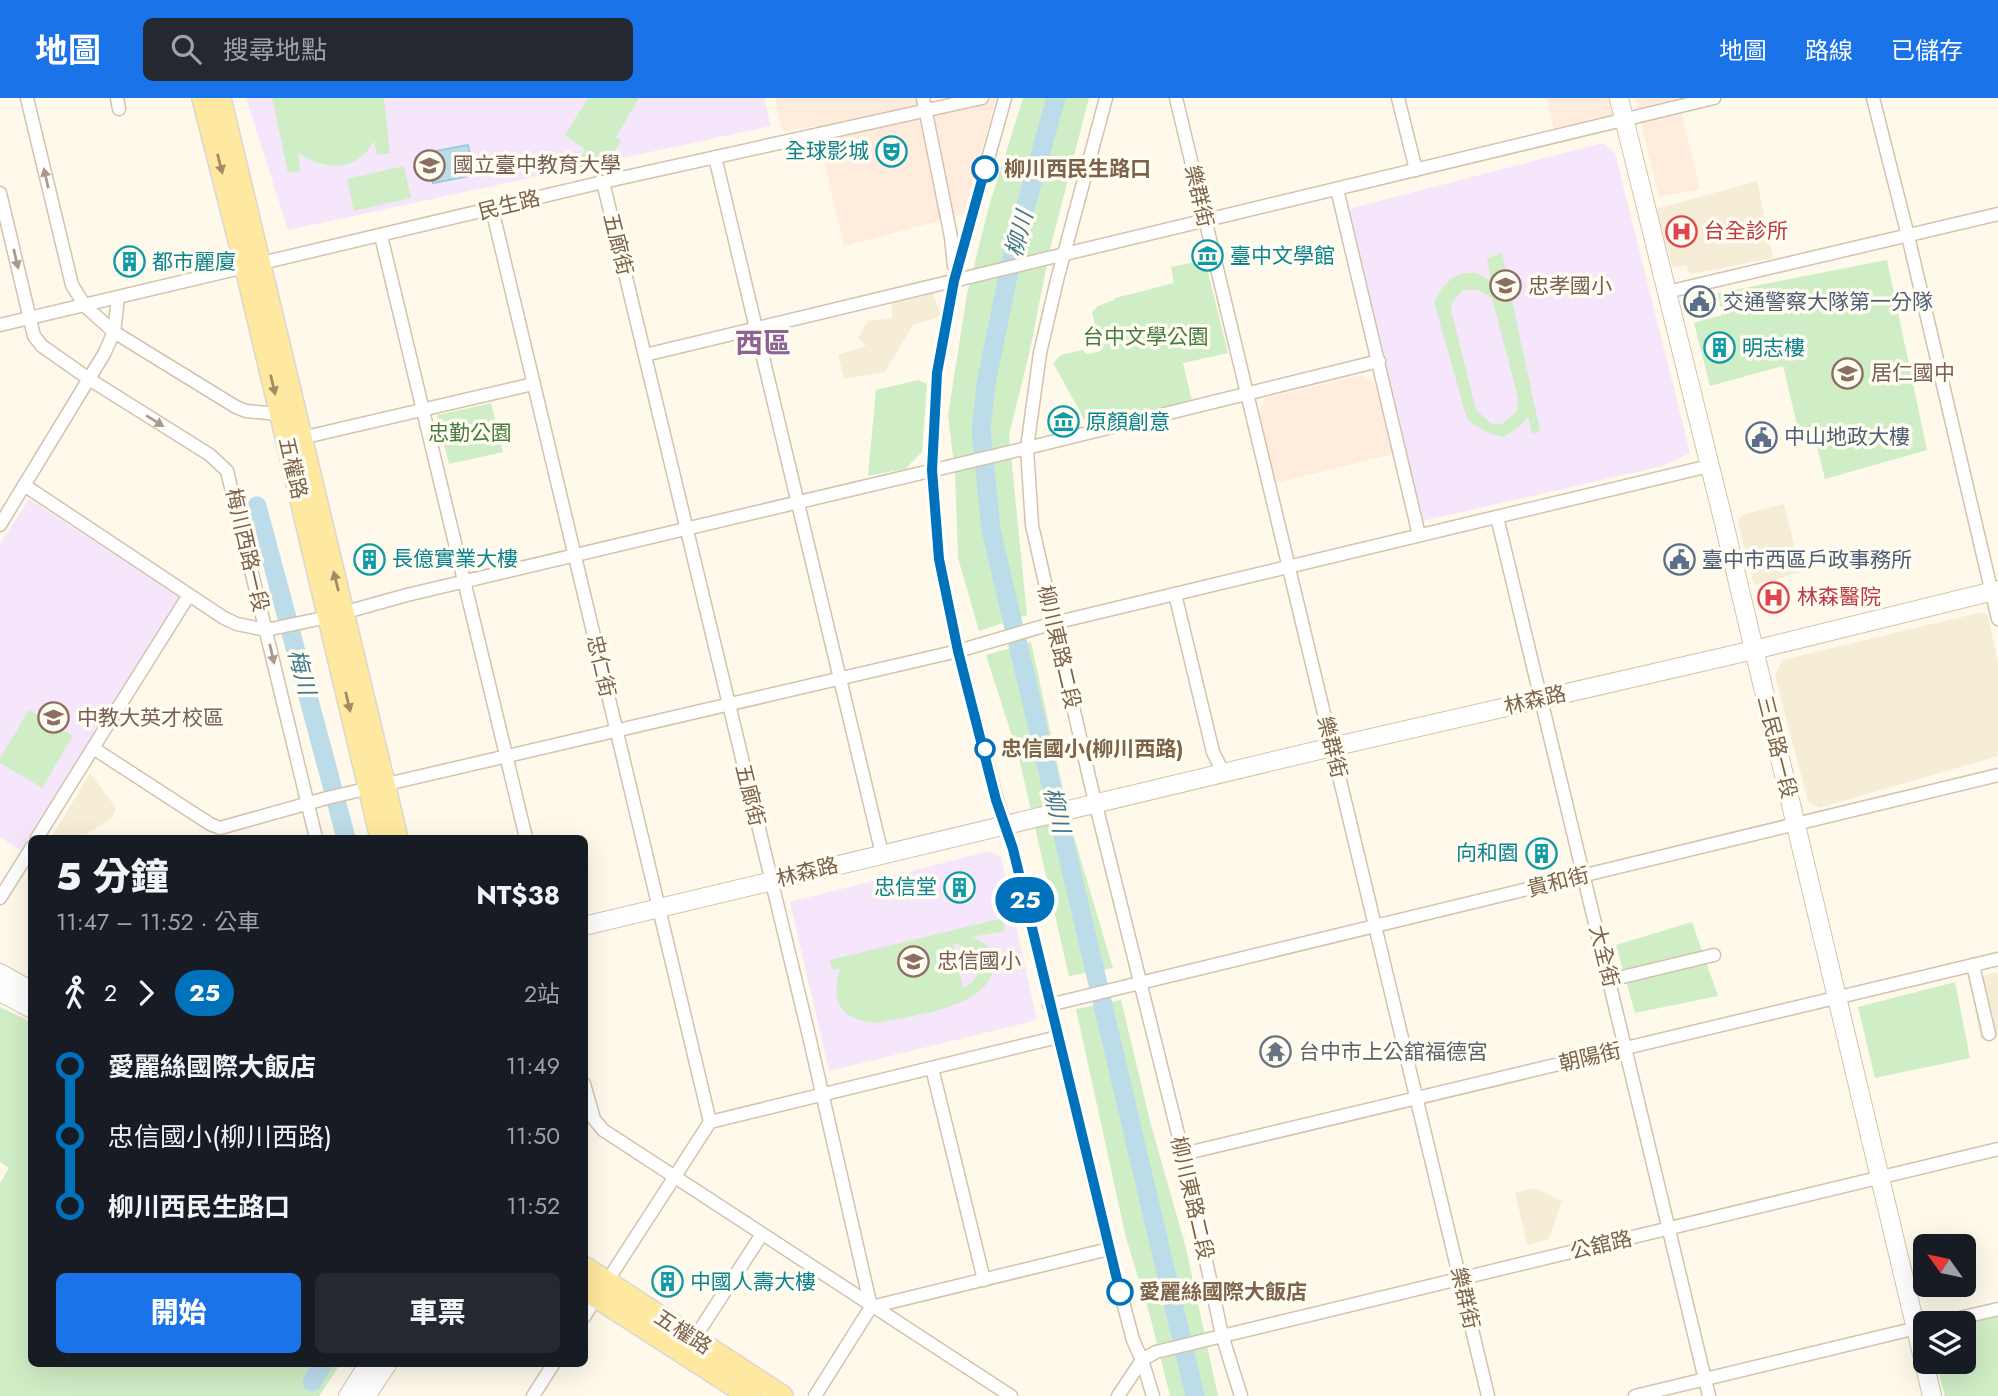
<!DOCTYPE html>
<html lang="zh-TW">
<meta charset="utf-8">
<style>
body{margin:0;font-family:Jost,"Noto Sans TC",sans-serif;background:#242831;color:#f1f3f6;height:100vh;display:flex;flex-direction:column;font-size:26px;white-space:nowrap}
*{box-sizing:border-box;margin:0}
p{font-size:23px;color:#9ea1a6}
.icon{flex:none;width:38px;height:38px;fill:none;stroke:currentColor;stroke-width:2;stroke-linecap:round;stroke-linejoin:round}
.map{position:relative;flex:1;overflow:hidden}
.sheet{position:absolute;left:28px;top:737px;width:560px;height:532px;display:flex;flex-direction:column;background:#171b24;border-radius:10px;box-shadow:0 7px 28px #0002}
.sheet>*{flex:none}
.badge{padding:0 14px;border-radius:23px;font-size:24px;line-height:46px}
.needle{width:46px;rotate:303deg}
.fabs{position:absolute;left:1913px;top:1136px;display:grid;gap:14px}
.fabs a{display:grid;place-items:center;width:63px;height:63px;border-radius:10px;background:#171b24;box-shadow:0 7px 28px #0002;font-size:35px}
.map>.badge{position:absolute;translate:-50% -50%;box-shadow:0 0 0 4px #fff}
.legs{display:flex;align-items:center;gap:10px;height:77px;padding:0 28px;font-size:23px}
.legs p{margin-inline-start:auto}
.headline{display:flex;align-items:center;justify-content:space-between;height:119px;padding:0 28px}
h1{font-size:38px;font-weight:800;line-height:52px}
.button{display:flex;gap:14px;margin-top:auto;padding:14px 28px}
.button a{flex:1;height:80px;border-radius:10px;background:#1a73e8;color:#fff;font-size:28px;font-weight:800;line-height:80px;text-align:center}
.button a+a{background:#242831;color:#f1f3f6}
ul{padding:0 28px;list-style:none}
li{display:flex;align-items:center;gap:24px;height:70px;font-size:26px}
li i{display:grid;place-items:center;width:10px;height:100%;margin:0 9px;background:currentColor}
li i::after{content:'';width:18px;height:18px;margin:-9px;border:5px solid;border-radius:50%;background:#171b24}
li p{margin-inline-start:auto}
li:first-child i{background:linear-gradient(#0000 50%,currentColor 0)}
li:last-child i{background:linear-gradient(currentColor 50%,#0000 0)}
header{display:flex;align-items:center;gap:42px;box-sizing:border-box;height:98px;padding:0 35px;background:#1a73e8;color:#fff}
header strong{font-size:33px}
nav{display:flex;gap:38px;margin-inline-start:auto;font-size:24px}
.search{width:490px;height:63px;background:#242831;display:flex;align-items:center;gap:18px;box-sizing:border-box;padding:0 24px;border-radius:10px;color:#9ea1a6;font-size:26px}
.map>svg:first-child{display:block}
.residential{fill:#f6edd7}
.commercial{fill:#ffecdd}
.education{fill:#f6e6fb}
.green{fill:#d0eec6;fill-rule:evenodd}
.water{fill:#bcdcea;stroke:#a1cbdc;stroke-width:2}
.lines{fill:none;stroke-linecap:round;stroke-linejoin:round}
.river{stroke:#bcdcea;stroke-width:19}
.minor-casing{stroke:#d2c3ae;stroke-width:15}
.secondary-casing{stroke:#d6c4ab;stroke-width:20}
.primary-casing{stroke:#ddd6d0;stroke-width:24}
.minor{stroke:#fff;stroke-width:12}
.secondary{stroke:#fff;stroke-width:18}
.primary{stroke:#ffe9a0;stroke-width:21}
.oneway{fill:#a38b64}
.oneway2{fill:#aa9a89}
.line-1-casing{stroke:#fff;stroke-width:16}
.line-1{stroke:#0072bc;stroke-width:10}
.stop-1-dot{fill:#fff;stroke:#0072bc;stroke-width:3.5}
.labels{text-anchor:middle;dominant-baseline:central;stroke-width:7;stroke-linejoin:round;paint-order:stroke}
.culture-label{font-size:21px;fill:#0d838f;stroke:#fffcf2;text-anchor:start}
.education-label{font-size:21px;fill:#785e54;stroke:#fffcf2;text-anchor:start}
.stop-label{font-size:21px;font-weight:bold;fill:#7c634a;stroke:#fffcf2;text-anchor:start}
.street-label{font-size:21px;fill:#7c634a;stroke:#fffcf2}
.health-label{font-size:21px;fill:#be3a42;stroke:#fffcf2;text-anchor:start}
.service-label{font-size:21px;fill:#4e5e75;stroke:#fffcf2;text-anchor:start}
.park-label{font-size:21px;fill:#477c3e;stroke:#fffcf2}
.worship-label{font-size:21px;fill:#5b616d;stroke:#fffcf2;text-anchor:start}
.water-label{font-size:23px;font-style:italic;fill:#417890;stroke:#fffcf2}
.district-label{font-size:28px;font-weight:bold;fill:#8d6397;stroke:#fffcf2}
</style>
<header>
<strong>地圖</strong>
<div class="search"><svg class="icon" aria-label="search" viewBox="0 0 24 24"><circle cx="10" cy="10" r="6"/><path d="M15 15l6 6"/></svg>搜尋地點</div>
<nav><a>地圖</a><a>路線</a><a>已儲存</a></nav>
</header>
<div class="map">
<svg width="1998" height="1298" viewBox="0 0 1998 1298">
<rect width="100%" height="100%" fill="#fef9ea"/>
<!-- residential -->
<g class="residential">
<path d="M1757 83 1773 160 1690 176 1686 167 1673 170 1656 111Z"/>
<path d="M933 195 941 218 913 227 885 274 844 281 838 257 866 248 858 240 868 223 892 220V204Z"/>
<path d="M1784 406 1801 474 1754 487 1738 423 1742 417Z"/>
<path d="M1982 514 1988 518 1998 565V658L1819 710 1808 703 1775 578 1782 562Z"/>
<path d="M90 675 116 710 112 720 85 737 86 740H51Z"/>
<path d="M1998 874V938L1981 943 1969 881Z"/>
<path d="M1536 1090 1562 1103 1549 1141 1527 1147 1515 1094Z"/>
</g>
<!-- commercial -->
<g class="commercial">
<path d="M775 0H915L919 18 964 0H996L964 116 844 148 816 28 783 34Z"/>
<path d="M1547 0H1609L1613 17 1554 31Z"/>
<path d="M1635 0H1678L1700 91 1659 99Z"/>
<path d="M1362 277 1375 286 1393 356 1276 385 1259 314 1266 300Z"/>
</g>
<!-- education -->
<g class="education">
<path d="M246 0H764L771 28 288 132Z"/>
<path d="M1603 45 1615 55 1690 355 1663 368 1418 424 1344 119 1352 110Z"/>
<path d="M29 401 185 502 22 753 0 739V446Z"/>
<path d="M990 753 1001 759 1037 922 829 973 790 804Z"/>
</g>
<!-- green -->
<g class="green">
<path d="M272 0H384L390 55 377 57 374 43C358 73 325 74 299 55L300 73 288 75Z"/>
<path d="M588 0H639L616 39 621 43 608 64 575 70 576 66 585 52 565 37Z"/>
<path d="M1023 0H1089L1050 151 1030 252 1009 337 1027 517 979 533 958 460 955 375 948 317 967 196 989 108Z"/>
<path d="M404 68 411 100 354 113 347 81Z"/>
<path d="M1502 155 1540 333 1532 336 1528 319 1520 328 1504 339 1487 335 1467 321 1434 204C1441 188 1455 172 1475 175 1480 176 1486 180 1491 183L1487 160ZM1463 192H1479L1492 200 1518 300 1517 313 1502 326H1492L1476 312 1451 211 1453 203Z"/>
<path d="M1205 162 1228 255 1183 265 1192 303 1087 326 1053 265 1061 257 1082 252 1087 256 1101 253 1092 214 1098 208 1114 202 1115 200 1174 185 1171 169Z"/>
<path d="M1887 162 1927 352 1825 381 1814 336 1800 339 1783 268 1710 288 1694 225 1722 217 1718 195Z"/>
<path d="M918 282 927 286 922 354 905 371 868 378 876 292Z"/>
<path d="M491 305 503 354 449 366 437 320 438 317Z"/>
<path d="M1031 544 1071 729 1113 870 1069 878 1019 660 986 557Z"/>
<path d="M29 612 73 638 42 690 0 665V660Z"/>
<path d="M1003 820 1005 833 972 839C984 844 995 851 994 867 990 911 911 917 877 925 840 922 830 905 840 871L832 872 830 862ZM953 845C979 850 990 877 963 890Z"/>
<path d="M1692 824 1718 898 1635 915 1616 847Z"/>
<path d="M1955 884 1970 960 1875 980 1858 909Z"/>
<path d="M1121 902 1151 1027 1186 1150 1218 1298H1170L1150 1218 1126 1140 1076 911Z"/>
<path d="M0 909 31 924 32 1265H341L319 1298H0V1085L9 1070 0 1064Z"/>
<path d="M1998 1208V1298H1945L1936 1264H1964V1225Z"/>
</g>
<!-- water -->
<path class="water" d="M468 47 475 77 433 85 425 55Z"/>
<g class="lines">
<!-- river -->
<g class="river">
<path d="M1056 0 1012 158 986 286 981 332 991 432 1195 1298"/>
<path d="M257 408 346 740"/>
<path d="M312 1284 323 1265"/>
</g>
<defs>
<g id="minor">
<path d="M27 0 72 187 85 208 114 234 236 309 246 313 280 316"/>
<path d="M117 0 119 11"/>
<path d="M923 0 951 139 954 168"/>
<path d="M1005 0 954 183 937 275 932 372 939 461 958 553 997 702 1013 751 1109 1151 1133 1242 1142 1262 1153 1298"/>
<path d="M1106 0 1057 182 1040 255 1027 350 1032 427 1089 679 1183 1056 1222 1237 1241 1298"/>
<path d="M1176 0 1488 1298"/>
<path d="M1398 0 1416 72"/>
<path d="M1873 0 1908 138 1998 521"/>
<path d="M715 59 882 756"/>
<path d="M603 84 809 938 871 1209 815 1298"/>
<path d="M1337 91 1419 437"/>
<path d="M0 95 34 238 42 248 89 281 210 357 227 373 316 740"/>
<path d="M492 111 710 1024"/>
<path d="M381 138 526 740"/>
<path d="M1667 194 1998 116"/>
<path d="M0 227 603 84 982 0"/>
<path d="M645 257 1714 0"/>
<path d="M297 341 533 286"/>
<path d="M24 387 224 520 237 526 266 532 328 519 407 497 1027 350 1379 263"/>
<path d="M1497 419 1709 1298"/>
<path d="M0 427 104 256 114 234 118 200"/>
<path d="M1175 496 1213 654 1224 676"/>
<path d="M189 497 93 650 210 726 220 730 327 700 958 553 1054 525 1709 368"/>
<path d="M37 740 93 650"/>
<path d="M0 800 32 749"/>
<path d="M1973 867 1989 936"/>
<path d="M1610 882 1714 857"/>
<path d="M1049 907 1998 677"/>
<path d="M932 970 984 1182"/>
<path d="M584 986 594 1021 603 1032 1011 1298"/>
<path d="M1183 1056 1998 861"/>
<path d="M871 1209 1109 1151"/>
<path d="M584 1219 710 1024 1058 939"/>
<path d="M1938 1225 1998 1211"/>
<path d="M694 1241 762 1136"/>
<path d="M533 1298 554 1265"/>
<path d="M1118 1298 1142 1262 1156 1254 1998 1051"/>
<path d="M1635 1298 1925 1228"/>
</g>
<g id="secondary">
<path d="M1619 0 1722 417 1932 1298"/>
<path d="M584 828 1332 649 1754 552 1998 492"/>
<path d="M0 875 32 893"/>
<path d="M0 894 32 911"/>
<path d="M348 1298 369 1265"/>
<path d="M366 1298 388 1265"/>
</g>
<g id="primary">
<path d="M203 0 246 170 381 740"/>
<path d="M220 0 397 740"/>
<path d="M584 1169 782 1298"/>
<path d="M584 1191 750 1298"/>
</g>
</defs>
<!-- minor casing -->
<use href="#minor" class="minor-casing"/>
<!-- secondary casing -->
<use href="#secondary" class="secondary-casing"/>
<!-- primary casing -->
<use href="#primary" class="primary-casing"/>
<!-- minor -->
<use href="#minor" class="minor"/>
<!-- secondary -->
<use href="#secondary" class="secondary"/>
<!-- primary -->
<use href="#primary" class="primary"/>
</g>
<!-- one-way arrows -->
<defs><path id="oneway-solid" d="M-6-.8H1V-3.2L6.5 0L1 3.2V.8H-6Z" transform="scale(1.75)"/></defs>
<g class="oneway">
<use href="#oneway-solid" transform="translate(220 66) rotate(76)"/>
<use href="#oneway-solid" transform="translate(273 287) rotate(77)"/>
<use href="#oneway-solid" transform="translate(336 483) rotate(-104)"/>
<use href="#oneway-solid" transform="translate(348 604) rotate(77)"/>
</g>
<g class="oneway2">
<use href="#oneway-solid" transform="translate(46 80) rotate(-103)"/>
<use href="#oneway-solid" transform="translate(16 161) rotate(77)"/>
<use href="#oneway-solid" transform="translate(155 323) rotate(32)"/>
<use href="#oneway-solid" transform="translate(272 556) rotate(77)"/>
</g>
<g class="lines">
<defs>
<path id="line-1" d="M985 71 954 183 937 275 932 372 939 461 958 553 996 702 1013 751 1120 1194"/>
</defs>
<!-- line-1 casing -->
<use href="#line-1" class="line-1-casing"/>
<!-- line-1 -->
<use href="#line-1" class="line-1"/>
</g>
<!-- icons -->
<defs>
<symbol id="theatre-ring" viewBox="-11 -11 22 22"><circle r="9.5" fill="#fffcf2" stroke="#0f9aa8" stroke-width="1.5"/><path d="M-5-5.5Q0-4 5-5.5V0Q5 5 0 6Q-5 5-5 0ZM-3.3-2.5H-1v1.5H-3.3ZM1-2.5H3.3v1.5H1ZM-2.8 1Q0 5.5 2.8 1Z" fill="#0f9aa8"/></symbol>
<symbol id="school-ring" viewBox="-11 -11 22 22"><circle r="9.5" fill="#fffcf2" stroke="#8d6e63" stroke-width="1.5"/><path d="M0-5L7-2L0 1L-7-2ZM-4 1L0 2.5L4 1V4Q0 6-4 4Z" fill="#8d6e63"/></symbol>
<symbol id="hospital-ring" viewBox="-11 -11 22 22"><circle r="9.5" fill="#fffcf2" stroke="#e0444e" stroke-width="1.5"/><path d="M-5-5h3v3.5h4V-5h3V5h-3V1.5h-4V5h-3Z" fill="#e0444e"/></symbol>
<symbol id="museum-ring" viewBox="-11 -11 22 22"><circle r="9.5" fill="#fffcf2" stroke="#0f9aa8" stroke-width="1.5"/><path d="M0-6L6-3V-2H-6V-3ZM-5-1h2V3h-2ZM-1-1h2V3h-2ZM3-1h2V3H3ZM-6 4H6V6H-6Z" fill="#0f9aa8"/></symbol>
<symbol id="building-ring" viewBox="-11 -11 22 22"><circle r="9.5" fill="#fffcf2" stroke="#0f9aa8" stroke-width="1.5"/><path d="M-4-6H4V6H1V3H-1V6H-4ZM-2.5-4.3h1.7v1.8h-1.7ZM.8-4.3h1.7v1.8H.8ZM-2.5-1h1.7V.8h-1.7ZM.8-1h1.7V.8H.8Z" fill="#0f9aa8"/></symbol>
<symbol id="civic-ring" viewBox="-11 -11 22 22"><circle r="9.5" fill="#fffcf2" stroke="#5c6f8a" stroke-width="1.5"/><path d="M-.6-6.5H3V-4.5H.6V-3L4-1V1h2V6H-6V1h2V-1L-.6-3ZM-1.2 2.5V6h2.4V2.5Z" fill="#5c6f8a"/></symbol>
<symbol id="university-ring" viewBox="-11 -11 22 22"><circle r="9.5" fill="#fffcf2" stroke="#8d6e63" stroke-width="1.5"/><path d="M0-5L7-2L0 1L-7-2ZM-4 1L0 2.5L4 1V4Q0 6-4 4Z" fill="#8d6e63"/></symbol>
<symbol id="temple-ring" viewBox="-11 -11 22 22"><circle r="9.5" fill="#fffcf2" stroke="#6b7280" stroke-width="1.5"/><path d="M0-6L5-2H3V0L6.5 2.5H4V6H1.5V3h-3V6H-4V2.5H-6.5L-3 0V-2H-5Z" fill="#6b7280"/></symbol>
</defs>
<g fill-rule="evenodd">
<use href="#theatre-ring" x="874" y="36" width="35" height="35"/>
<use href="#school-ring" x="412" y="50" width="35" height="35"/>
<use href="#hospital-ring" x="1664" y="116" width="35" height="35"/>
<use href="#museum-ring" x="1190" y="140" width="35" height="35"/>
<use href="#building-ring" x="112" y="146" width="35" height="35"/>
<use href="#school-ring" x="1488" y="170" width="35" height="35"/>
<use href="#civic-ring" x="1682" y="186" width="35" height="35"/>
<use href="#building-ring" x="1702" y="232" width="35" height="35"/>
<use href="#school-ring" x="1830" y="258" width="35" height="35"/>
<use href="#museum-ring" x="1046" y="306" width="35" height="35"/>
<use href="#civic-ring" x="1744" y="322" width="35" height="35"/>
<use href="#building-ring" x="352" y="444" width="35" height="35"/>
<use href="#civic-ring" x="1662" y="444" width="35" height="35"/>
<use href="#hospital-ring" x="1756" y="482" width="35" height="35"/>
<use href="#university-ring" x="36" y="602" width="35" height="35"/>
<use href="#building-ring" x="1524" y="738" width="35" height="35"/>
<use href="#building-ring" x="942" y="772" width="35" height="35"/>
<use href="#school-ring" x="896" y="846" width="35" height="35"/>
<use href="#temple-ring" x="1258" y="936" width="35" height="35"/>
<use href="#building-ring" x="650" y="1166" width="35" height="35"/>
</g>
<!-- markers -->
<g class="stop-1-dot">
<circle cx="985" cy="71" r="12"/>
<circle cx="985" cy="651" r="9"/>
<circle cx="1120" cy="1194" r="12"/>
</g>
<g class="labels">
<!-- culture labels -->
<g class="culture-label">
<text x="869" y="53" text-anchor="end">全球影城</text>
<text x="1230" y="158">臺中文學館</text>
<text x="152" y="164">都市麗廈</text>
<text x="1742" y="250">明志樓</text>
<text x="1086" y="324">原顏創意</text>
<text x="392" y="461">長億實業大樓</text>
<text x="1519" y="755" text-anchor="end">向和園</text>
<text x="937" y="789" text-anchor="end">忠信堂</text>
<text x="690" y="1184">中國人壽大樓</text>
</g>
<!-- education labels -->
<g class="education-label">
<text x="453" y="67">國立臺中教育大學</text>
<text x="1528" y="188">忠孝國小</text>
<text x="1871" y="275">居仁國中</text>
<text x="77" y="620">中教大英才校區</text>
<text x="937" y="863">忠信國小</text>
</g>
<!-- stop labels -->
<g class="stop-label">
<text x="1004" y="71">柳川西民生路口</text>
<text x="1001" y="651">忠信國小(柳川西路)</text>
<text x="1139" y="1194">愛麗絲國際大飯店</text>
</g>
<!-- street labels -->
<g class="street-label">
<text transform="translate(1199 98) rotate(77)">樂群街</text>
<text transform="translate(509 107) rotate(-14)">民生路</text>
<text transform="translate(618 146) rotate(76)">五廊街</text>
<text transform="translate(293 370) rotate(77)">五權路</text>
<text transform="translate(247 452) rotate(77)">梅川西路一段</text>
<text transform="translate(1059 549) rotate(77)">柳川東路二段</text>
<text transform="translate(601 568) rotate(77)">忠仁街</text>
<text transform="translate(1535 602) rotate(-13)">林森路</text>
<text transform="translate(1332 649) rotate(76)">樂群街</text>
<text transform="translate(1777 649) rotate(76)">三民路一段</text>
<text transform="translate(750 697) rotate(76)">五廊街</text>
<text transform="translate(807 774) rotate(-14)">林森路</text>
<text transform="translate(1558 784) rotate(-14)">貴和街</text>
<text transform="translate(1604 858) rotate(76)">大全街</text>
<text transform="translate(1590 959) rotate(-13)">朝陽街</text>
<text transform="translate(1192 1100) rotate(77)">柳川東路二段</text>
<text transform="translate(1601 1147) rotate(-13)">公舘路</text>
<text transform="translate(1465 1200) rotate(77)">樂群街</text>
<text transform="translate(683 1234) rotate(33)">五權路</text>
</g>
<!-- health labels -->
<g class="health-label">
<text x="1704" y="133">台全診所</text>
<text x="1797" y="499">林森醫院</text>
</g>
<!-- service labels -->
<g class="service-label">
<text x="1723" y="204">交通警察大隊第一分隊</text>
<text x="1784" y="339">中山地政大樓</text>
<text x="1702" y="462">臺中市西區戶政事務所</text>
</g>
<!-- park labels -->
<g class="park-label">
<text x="1146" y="239">台中文學公園</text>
<text x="470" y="335">忠勤公園</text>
</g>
<!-- worship labels -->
<g class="worship-label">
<text x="1299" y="954">台中市上公舘福德宮</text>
</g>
<!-- water labels -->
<g class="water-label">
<text transform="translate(1019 136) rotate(-75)">柳川</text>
<text transform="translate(302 574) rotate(75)">梅川</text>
<text transform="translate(1057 712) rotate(77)">柳川</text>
</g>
<!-- district labels -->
<g class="district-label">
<text x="763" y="245">西區</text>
</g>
</g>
</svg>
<div class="fabs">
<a><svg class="needle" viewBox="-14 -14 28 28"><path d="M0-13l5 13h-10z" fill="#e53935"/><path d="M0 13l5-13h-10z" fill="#9ea1a6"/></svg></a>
<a><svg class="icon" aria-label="layers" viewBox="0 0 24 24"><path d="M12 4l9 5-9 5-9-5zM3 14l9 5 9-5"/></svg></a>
</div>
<b class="badge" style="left:1025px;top:802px;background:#0072bc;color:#fff">25</b>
<section class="sheet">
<div class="headline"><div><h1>5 分鐘</h1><p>11:47 – 11:52 · 公車</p></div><b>NT$38</b></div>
<div class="legs"><svg class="icon" aria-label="walk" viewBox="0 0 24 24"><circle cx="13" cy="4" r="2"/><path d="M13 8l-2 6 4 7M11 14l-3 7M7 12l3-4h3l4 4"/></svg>2<svg class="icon" aria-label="forward" viewBox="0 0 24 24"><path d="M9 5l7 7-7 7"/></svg><b class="badge" style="background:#0072bc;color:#fff">25</b><p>2站</p></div>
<ul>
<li><i style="color:#0072bc"></i><b>愛麗絲國際大飯店</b><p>11:49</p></li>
<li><i style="color:#0072bc"></i><span>忠信國小(柳川西路)</span><p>11:50</p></li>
<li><i style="color:#0072bc"></i><b>柳川西民生路口</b><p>11:52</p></li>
</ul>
<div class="button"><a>開始</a><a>車票</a></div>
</section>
</div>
